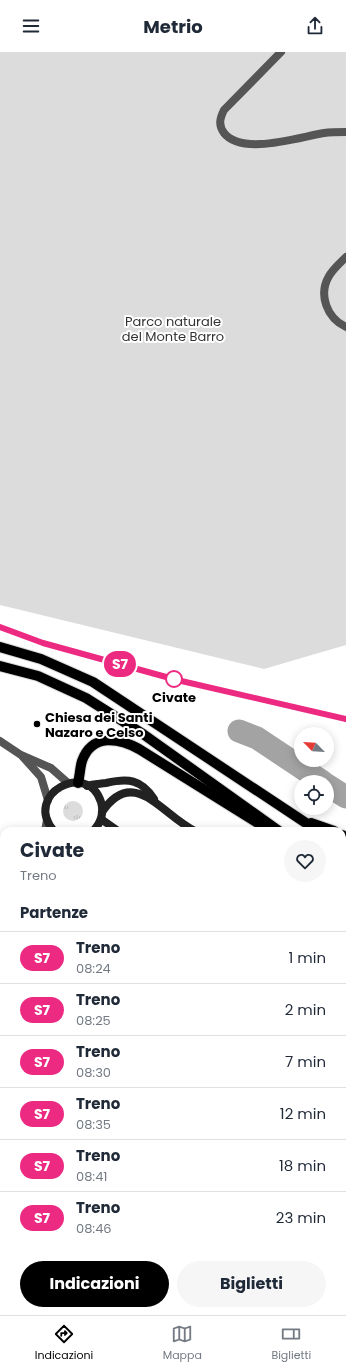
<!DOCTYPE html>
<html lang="it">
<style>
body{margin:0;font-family:Poppins,sans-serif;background:#f6f6f7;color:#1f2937;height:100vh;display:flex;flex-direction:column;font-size:15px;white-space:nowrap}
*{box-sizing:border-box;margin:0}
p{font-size:13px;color:#747a83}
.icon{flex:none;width:22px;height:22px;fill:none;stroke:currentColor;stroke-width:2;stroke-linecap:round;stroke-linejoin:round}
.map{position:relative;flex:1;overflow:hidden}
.drawer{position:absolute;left:0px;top:775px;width:346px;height:488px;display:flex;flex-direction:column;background:#fff;border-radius:12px 12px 0 0;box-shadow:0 2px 10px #0003}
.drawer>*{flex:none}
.badge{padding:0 8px;border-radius:13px;font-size:14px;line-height:26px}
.needle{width:26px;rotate:294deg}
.buttons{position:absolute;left:294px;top:675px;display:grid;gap:8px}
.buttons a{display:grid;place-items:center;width:40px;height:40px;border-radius:50%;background:#fff;box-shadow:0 2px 10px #0003;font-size:20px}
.map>.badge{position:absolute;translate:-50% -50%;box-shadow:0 0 0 2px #fff}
h2{padding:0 20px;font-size:15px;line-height:36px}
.round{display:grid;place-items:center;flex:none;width:42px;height:42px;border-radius:21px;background:#f6f6f7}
.head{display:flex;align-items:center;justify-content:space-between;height:68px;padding:0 20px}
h1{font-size:19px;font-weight:700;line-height:30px}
.cta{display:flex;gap:8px;margin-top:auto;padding:8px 20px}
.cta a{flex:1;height:46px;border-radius:24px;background:#000;color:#fff;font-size:16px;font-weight:700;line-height:46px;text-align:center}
.cta a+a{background:#f6f6f7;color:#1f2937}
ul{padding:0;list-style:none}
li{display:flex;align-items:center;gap:12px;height:52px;padding:0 20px;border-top:1px solid #e0e1e3}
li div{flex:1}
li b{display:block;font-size:15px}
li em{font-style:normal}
li .badge{min-width:44px;font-weight:700;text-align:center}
header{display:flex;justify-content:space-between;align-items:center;height:52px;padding:0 20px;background:#fff;font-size:18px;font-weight:700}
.tab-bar{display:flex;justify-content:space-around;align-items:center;height:56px;border-top:1px solid #e0e1e3;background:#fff;font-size:11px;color:#747a83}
.tab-bar a{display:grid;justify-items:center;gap:2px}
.tab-bar .active{color:#000}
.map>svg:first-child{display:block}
.grass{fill:url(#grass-tufts)}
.cemetery{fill:url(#cemetery-stones)}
.park{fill:#dcdcdc}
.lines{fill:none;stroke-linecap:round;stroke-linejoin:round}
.river{stroke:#a3a3a3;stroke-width:23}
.primary-casing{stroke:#dbdbdb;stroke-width:12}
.street{stroke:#555;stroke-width:8}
.secondary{stroke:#222;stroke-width:8}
.primary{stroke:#000;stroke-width:10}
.rail-casing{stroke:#000;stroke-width:4.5}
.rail{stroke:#fff;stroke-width:3;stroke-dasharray:9;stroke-linecap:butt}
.line-casing{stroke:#fff;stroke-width:9}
.line{stroke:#ed2a81;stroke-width:6}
.stop-dot{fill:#fff;stroke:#ed2a81;stroke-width:2}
.poi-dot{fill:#000;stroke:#fff;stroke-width:1.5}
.labels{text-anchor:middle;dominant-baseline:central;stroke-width:4;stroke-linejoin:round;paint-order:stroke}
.park-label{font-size:13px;fill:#333;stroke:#fff}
.stop-label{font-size:13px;font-weight:bold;fill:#000;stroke:#fff}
.poi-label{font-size:13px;font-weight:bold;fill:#000;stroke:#fff;text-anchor:start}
</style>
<header><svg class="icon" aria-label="menu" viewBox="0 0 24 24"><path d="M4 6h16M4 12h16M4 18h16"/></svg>Metrio<svg class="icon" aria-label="share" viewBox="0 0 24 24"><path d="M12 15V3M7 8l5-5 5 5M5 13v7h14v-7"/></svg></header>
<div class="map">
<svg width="346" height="1263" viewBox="0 0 346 1263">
<defs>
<pattern id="grass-tufts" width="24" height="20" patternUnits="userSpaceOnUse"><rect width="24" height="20" fill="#dcdcdc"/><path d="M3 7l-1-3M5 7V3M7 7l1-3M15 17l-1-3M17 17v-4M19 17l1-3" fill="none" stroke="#bbb"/></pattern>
<pattern id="cemetery-stones" width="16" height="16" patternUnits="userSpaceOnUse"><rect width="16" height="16" fill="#dcdcdc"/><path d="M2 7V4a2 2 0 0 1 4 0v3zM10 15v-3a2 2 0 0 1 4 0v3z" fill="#bbb"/></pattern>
</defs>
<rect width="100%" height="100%" fill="#fff"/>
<!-- grass -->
<circle class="grass" cx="73" cy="759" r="10"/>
<!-- cemetery -->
<path class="cemetery" d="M32 1259H92L95 1263H27Z"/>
<!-- park -->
<path class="park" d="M0 0H346V593L264 617 0 553Z"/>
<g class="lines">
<!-- river -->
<g class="river">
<path d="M239 679 257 686 323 730"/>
<path d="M327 733 346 745"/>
</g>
<defs>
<g id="primary">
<path d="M0 595 41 607 93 630 318 779"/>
<path d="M0 614 38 624 86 646 143 682 279 779"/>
<path d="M78 731C80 723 80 715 82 709 92 681 119 686 139 697L261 773"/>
<path d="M311 771 334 779"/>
<path d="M342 783 346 785"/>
<path d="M342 796 346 799"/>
<path d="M342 823 346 826"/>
</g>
</defs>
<!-- primary casing -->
<use href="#primary" class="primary-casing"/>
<!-- street -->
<g class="street">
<path d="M281 0 224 58C220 66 218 73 224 81 242 104 299 85 324 81 331 80 339 80 346 80"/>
<path d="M346 205C340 211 333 217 329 224 318 243 327 266 346 275"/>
<path d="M0 689 21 703 51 716 68 731"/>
<path d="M23 705 41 725 48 748"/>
<path d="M45 779 47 768"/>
<path d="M0 923 4 912"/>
<path d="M342 1114 346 1110"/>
<path d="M0 1172 4 1174"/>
<path d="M122 1259 125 1263"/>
<path d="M231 1263 234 1259"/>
</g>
<!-- secondary -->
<g class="secondary">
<path d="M87 734C93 732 99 732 106 731 128 726 141 727 154 747"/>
<path d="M102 760C134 713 162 763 195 779"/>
<path d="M101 767 118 779"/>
<path d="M54 779C22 742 88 708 101 750 104 761 101 771 93 779"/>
<path d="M342 860 346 863"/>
<path d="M342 877 346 879"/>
</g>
<!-- primary -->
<use href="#primary" class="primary"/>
<defs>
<path id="rail" d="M0 575 43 591 177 628 346 667"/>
</defs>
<!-- rail casing -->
<use href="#rail" class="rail-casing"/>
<!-- rail -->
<use href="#rail" class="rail"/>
</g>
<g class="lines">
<defs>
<path id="line" d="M0 575 43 591 177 628 346 667"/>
</defs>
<!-- line casing -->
<use href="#line" class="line-casing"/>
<!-- line -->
<use href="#line" class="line"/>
</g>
<!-- markers -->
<circle class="stop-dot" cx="174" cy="627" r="8"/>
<circle class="poi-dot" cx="37" cy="672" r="4"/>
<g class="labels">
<!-- park labels -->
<g class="park-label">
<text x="173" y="269">Parco naturale<tspan x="173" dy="15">del Monte Barro</tspan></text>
</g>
<!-- stop labels -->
<g class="stop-label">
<text x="174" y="645">Civate</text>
</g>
<!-- poi labels -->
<g class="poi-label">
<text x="45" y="665">Chiesa dei Santi<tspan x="45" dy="15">Nazaro e Celso</tspan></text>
</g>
</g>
</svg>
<div class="buttons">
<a><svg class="needle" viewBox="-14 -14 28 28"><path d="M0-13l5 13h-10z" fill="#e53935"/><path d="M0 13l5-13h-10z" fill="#747a83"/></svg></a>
<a><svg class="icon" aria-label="locate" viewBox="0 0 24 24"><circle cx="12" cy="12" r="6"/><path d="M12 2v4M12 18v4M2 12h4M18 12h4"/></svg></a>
</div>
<b class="badge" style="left:120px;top:612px;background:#ed2a81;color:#fff">S7</b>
<section class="drawer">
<div class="head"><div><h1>Civate</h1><p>Treno</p></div><a class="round"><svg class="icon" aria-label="heart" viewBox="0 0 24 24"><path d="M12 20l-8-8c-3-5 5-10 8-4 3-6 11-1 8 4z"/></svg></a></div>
<h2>Partenze</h2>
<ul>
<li><span class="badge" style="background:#ed2a81;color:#fff">S7</span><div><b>Treno</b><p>08:24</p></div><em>1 min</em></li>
<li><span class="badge" style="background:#ed2a81;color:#fff">S7</span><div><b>Treno</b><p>08:25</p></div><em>2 min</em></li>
<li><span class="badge" style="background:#ed2a81;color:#fff">S7</span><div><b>Treno</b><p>08:30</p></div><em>7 min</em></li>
<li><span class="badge" style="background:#ed2a81;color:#fff">S7</span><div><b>Treno</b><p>08:35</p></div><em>12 min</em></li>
<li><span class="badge" style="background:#ed2a81;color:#fff">S7</span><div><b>Treno</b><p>08:41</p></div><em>18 min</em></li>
<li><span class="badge" style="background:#ed2a81;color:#fff">S7</span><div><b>Treno</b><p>08:46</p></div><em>23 min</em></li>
</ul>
<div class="cta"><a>Indicazioni</a><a>Biglietti</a></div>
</section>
</div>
<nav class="tab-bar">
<a class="active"><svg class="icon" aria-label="directions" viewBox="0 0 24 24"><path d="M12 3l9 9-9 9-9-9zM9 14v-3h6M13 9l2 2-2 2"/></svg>Indicazioni</a>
<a><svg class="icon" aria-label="map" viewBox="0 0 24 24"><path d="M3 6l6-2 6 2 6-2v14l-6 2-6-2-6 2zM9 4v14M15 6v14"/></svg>Mappa</a>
<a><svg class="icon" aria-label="tickets" viewBox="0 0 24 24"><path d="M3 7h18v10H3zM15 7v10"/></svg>Biglietti</a>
</nav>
